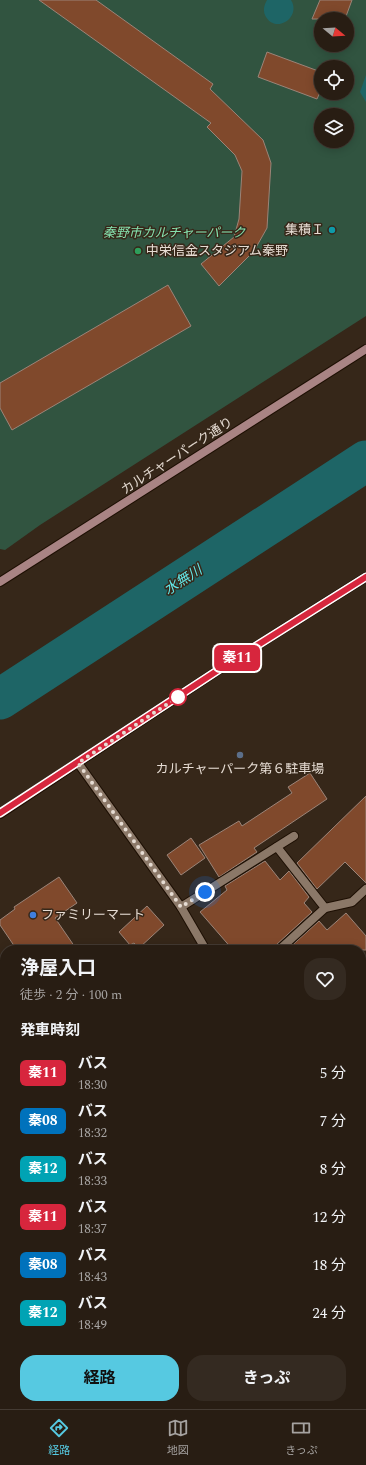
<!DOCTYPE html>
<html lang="ja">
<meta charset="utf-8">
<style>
body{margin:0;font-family:Spectral,"Noto Sans JP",serif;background:#342a21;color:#f1f3f6;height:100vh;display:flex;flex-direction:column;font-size:15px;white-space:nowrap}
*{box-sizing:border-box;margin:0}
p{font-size:13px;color:#a5a2a0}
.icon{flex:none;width:22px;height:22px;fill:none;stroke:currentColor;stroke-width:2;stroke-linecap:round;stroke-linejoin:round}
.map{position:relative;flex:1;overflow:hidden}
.panel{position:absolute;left:0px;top:945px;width:366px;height:464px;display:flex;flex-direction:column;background:#281d13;border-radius:16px 16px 0 0;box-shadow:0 2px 10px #0003,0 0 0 1px #443b33}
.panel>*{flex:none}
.badge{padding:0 8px;border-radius:6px;font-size:14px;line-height:26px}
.needle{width:26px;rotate:108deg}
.buttons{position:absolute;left:314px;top:12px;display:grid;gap:8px}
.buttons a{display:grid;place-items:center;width:40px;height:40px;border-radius:50%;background:#281d13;box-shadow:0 2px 10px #0003,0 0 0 1px #443b33;font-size:20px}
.you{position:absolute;width:20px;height:20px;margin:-10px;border:3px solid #fff;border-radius:50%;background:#1a73e8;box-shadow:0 0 0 6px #1a73e833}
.map>.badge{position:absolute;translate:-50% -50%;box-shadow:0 0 0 2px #fff}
h2{padding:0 20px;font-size:15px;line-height:36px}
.round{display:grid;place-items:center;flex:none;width:42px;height:42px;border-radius:16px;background:#342a21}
.headline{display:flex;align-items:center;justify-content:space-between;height:68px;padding:0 20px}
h1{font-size:19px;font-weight:700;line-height:30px}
.action{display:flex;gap:8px;margin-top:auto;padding:8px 20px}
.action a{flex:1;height:46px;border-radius:16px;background:#56c9e1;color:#111;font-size:16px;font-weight:700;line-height:46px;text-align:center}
.action a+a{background:#342a21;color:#f1f3f6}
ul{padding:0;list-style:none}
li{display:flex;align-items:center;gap:12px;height:48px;padding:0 20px}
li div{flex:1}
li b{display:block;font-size:15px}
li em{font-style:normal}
li .badge{min-width:44px;font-weight:700;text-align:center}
.menu{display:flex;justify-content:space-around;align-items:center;height:56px;border-top:1px solid #443b33;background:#281d13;font-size:11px;color:#a5a2a0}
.menu a{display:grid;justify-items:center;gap:2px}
.menu .on{color:#56c9e1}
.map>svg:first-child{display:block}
.green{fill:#315440;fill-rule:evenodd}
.water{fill:#1e6566}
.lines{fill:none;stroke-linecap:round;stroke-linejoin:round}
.river{stroke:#1e6566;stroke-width:41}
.building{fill:#80492c;stroke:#9b8478}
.lane-casing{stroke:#1d0f03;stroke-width:10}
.street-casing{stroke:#1d0f03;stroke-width:10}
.secondary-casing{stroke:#1d0f03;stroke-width:10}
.lane{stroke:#8b7868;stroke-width:8}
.street{stroke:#8b7868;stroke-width:8}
.secondary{stroke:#a98484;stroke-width:8}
.line-casing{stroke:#fff;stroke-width:9}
.line{stroke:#d7263d;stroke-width:6}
.walk{stroke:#e6dcd3;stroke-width:4;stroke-dasharray:0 7.2}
.culture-dot{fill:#0f9aa8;stroke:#362719;stroke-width:1.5}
.leisure-dot{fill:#2e9e5b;stroke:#362719;stroke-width:1.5}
.stop-dot{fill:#fff;stroke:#d7263d;stroke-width:2}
.service-dot{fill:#5c6f8a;stroke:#362719;stroke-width:1.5}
.shop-dot{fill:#3f7fe0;stroke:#362719;stroke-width:1.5}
.labels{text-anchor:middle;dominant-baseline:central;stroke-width:3;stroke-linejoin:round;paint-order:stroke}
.poi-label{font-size:13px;fill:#e6dcd3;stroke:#362719;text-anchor:start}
.park-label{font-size:13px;font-style:italic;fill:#85e1ae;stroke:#362719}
.street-label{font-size:13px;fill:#e6dcd3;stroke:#362719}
.water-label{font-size:14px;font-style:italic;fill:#62e7e8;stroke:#362719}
</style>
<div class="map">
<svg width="366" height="1409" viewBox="0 0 366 1409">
<rect width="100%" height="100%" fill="#362719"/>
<!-- green -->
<path class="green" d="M0 0H366V316L40 525 5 550 0 549ZM321 19H347V45H321ZM321 67H347V93H321ZM321 115H347V141H321Z"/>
<!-- water -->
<g class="water">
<path d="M267 0H291C302 18 274 35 265 15 263 10 264 5 267 0Z"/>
<path d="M366 75V102L360 92Z"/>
</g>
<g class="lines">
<!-- river -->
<path class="river" d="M0 699 366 461"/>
</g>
<!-- building -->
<g class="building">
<path d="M39 0H96L213 84 210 89 263 140 271 163 267 228 254 251 219 286 201 264 234 237 239 219 242 171 235 155 207 127 211 123Z"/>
<path d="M320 0H352L345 19H312Z"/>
<path d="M267 52 321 72V90L317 99 258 77Z"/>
<path d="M168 285 191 326 12 430 0 408V383Z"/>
<path d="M310 773 327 799 254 848 257 852 219 877 199 845 239 821 242 826 292 793 288 787Z"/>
<path d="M366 796V883L345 862 317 889 297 863Z"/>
<path d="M191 838 205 858 181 875 167 855Z"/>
<path d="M265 861 280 880 289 871 309 897 304 903 312 912 275 946 274 950H233L200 912 227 890 225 886Z"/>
<path d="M59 877 77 903 55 918 77 950H17L0 925V920L15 909 14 907Z"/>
<path d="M147 906 164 925 139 948 134 943 130 945 119 932Z"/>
<path d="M346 913 366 936V950H287L319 921 327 930Z"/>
</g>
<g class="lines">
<defs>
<path id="lane" d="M325 908 352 902 366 889"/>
<g id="street">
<path d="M78 763 181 907 206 950"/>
<path d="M277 847 325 908 279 950"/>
<path d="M181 907 294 836"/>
<path d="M361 996 366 992"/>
<path d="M361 1275 366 1281"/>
<path d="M0 1328 5 1323"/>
<path d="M361 1331 366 1326"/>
</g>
<g id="secondary">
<path d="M0 582 366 349"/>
<path d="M0 814 226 665 366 577"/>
</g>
</defs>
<!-- lane casing -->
<use href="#lane" class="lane-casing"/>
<!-- street casing -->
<use href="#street" class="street-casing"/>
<!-- secondary casing -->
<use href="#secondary" class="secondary-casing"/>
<!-- lane -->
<use href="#lane" class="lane"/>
<!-- street -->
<use href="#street" class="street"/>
<!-- secondary -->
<use href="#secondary" class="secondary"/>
</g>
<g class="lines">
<defs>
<path id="line" d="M0 813 226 665 366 577"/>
</defs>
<!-- line casing -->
<use href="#line" class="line-casing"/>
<!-- line -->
<use href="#line" class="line"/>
<!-- walk -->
<path class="walk" d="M178 697 78 763 181 907 205 892"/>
</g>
<!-- markers -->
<circle class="culture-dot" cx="332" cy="230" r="4"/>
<circle class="leisure-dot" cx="138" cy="251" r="4"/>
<circle class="stop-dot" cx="178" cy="697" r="8"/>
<circle class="service-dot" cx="240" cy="755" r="4"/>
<circle class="shop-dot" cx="33" cy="915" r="4"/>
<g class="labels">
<!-- poi labels -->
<g class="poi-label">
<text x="324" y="230" text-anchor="end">集積Ｉ</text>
<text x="146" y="251">中栄信金スタジアム秦野</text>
<text x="240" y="769" text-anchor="middle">カルチャーパーク第６駐車場</text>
<text x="41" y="915">ファミリーマート</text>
</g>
<!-- park labels -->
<g class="park-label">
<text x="174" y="233">秦野市カルチャーパーク</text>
</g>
<!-- street labels -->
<g class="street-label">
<text transform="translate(177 456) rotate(-33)">カルチャーパーク通り</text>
</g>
<!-- water labels -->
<g class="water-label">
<text transform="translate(183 580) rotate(-33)">水無川</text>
</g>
</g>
</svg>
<div class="buttons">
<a><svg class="needle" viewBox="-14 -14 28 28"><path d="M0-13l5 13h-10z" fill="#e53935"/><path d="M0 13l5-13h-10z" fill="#a5a2a0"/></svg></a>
<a><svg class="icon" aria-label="locate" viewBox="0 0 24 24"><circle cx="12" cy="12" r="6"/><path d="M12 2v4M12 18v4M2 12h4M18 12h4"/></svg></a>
<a><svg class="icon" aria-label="layers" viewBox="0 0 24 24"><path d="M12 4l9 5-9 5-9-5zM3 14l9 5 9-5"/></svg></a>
</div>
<div class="you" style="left:205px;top:892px"></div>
<b class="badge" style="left:237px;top:658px;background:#d7263d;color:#fff">秦11</b>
<section class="panel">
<div class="headline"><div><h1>浄屋入口</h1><p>徒歩 · 2 分 · 100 m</p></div><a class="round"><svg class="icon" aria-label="heart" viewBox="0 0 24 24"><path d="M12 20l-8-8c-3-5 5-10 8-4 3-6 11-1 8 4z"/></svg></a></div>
<h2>発車時刻</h2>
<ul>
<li><span class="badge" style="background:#d7263d;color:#fff">秦11</span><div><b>バス</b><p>18:30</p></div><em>5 分</em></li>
<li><span class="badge" style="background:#0072bc;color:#fff">秦08</span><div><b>バス</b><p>18:32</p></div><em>7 分</em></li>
<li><span class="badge" style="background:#00a3b4;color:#fff">秦12</span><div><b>バス</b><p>18:33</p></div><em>8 分</em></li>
<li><span class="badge" style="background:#d7263d;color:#fff">秦11</span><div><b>バス</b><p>18:37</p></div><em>12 分</em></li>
<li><span class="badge" style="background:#0072bc;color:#fff">秦08</span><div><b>バス</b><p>18:43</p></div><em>18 分</em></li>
<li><span class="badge" style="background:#00a3b4;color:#fff">秦12</span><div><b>バス</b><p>18:49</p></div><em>24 分</em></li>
</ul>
<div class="action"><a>経路</a><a>きっぷ</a></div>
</section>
</div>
<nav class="menu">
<a class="on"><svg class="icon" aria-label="directions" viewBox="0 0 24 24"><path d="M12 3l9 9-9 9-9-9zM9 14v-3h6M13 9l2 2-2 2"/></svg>経路</a>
<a><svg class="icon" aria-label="map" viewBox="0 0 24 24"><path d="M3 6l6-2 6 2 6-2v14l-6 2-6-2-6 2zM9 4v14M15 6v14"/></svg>地図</a>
<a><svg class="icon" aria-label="tickets" viewBox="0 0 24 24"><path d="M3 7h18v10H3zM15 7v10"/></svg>きっぷ</a>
</nav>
